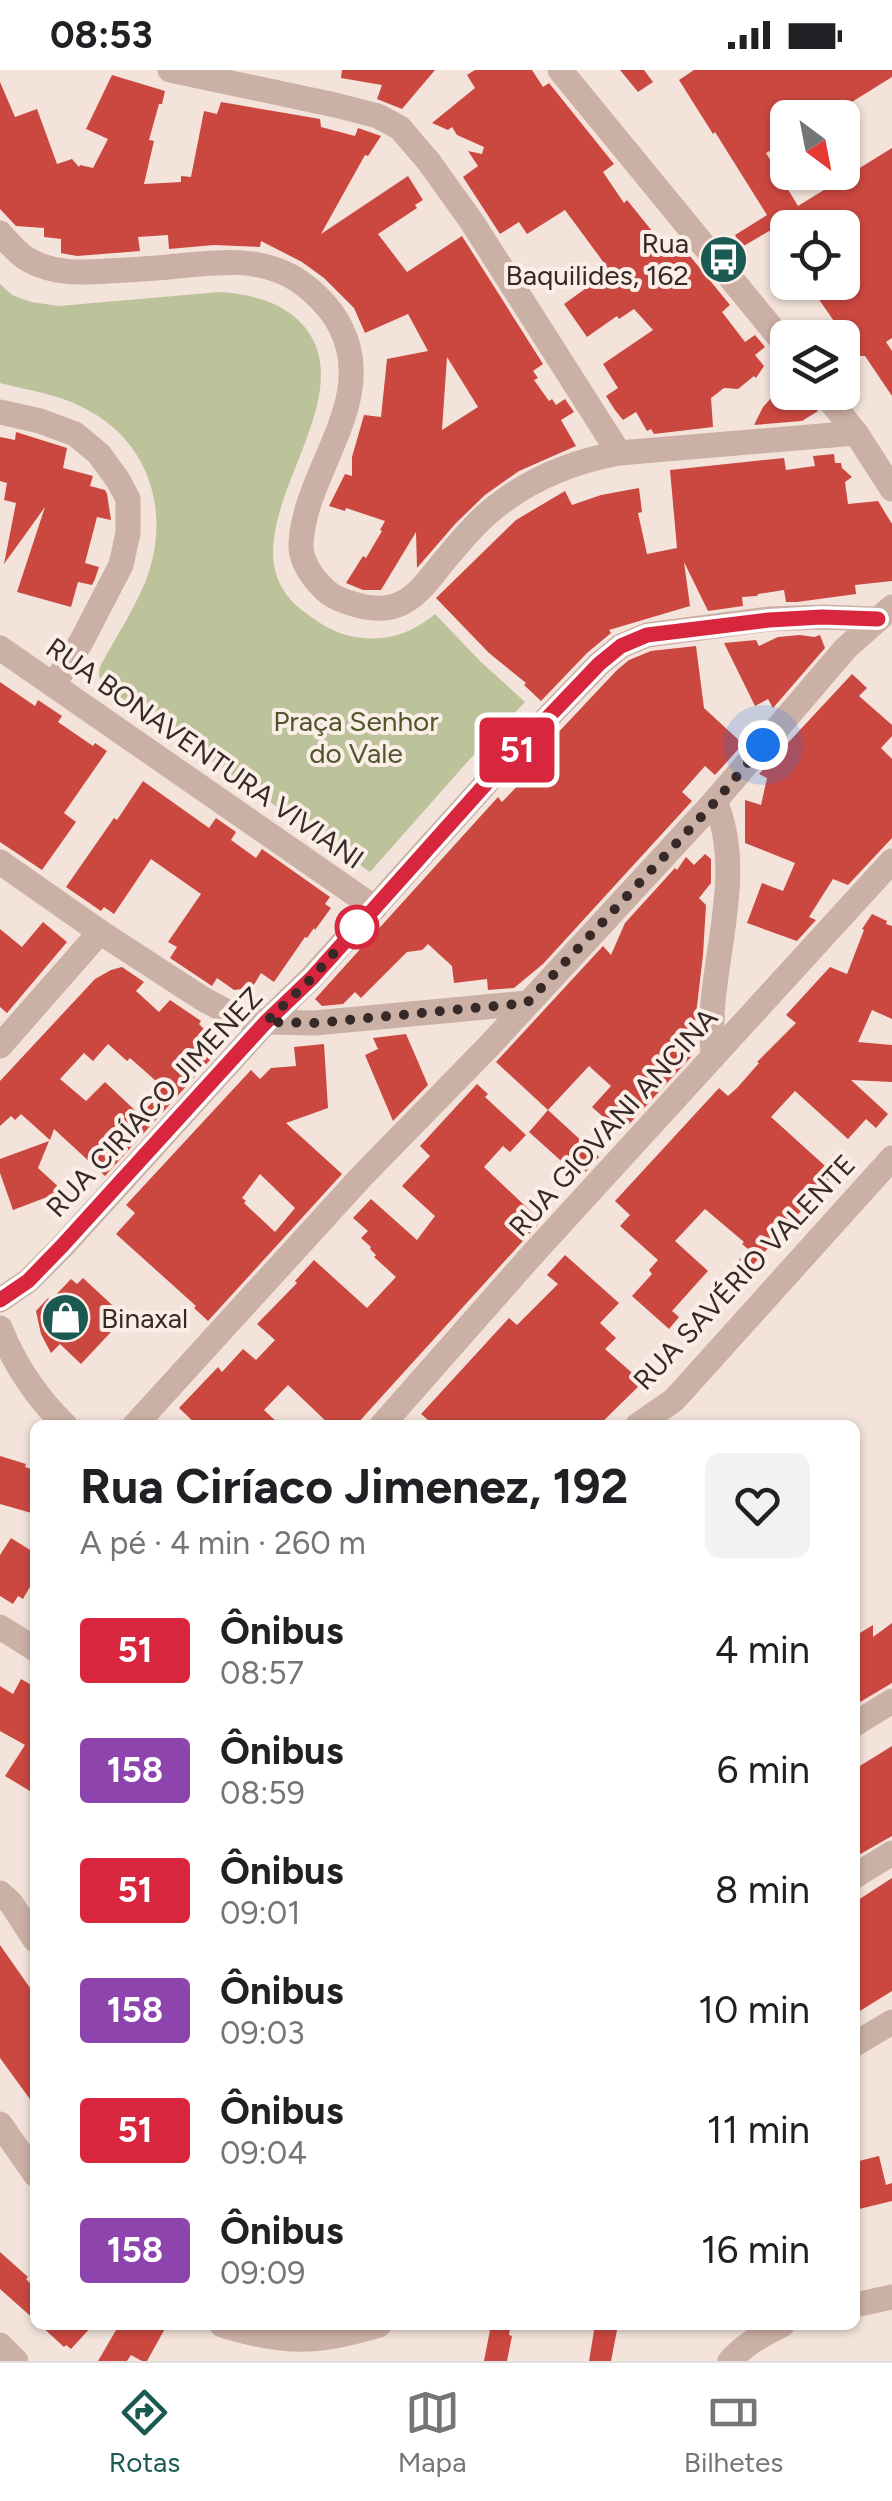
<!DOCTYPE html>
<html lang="pt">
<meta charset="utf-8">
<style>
body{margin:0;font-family:Figtree,sans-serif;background:#f2f2f2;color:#202124;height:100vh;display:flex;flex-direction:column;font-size:38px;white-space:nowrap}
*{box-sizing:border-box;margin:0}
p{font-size:32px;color:#757577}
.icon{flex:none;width:55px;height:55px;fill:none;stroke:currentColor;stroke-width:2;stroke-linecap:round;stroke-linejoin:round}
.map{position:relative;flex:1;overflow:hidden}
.side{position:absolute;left:30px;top:1350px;width:830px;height:910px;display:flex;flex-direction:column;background:#fff;border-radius:15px;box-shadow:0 2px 8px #0004}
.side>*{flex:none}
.badge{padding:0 20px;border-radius:8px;font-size:35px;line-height:65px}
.needle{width:65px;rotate:148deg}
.tools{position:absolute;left:770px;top:30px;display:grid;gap:20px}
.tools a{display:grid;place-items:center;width:90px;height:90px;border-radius:15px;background:#fff;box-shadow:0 2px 8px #0004;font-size:50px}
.you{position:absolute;width:50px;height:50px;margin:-25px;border:8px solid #fff;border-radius:50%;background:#1a73e8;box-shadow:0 0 0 15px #1a73e833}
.map>.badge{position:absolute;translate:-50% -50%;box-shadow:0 0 0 5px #fff}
.round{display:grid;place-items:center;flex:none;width:105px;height:105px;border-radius:15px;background:#f2f2f2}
.overview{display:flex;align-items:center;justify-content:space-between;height:170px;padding:0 50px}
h1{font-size:48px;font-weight:700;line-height:75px}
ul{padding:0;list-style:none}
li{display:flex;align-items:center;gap:30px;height:120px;padding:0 50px}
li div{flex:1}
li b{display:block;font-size:38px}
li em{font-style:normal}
li .badge{min-width:110px;font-weight:700;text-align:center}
.status{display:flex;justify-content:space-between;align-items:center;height:70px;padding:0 50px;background:#fff;direction:ltr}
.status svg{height:28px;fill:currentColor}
.tab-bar{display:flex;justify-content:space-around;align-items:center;height:140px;border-top:2px solid #e0e0e0;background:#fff;font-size:28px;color:#757577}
.tab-bar a{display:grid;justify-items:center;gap:5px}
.tab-bar .current{color:#1b5a53}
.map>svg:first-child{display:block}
.green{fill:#bcc299}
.building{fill:#cb4840;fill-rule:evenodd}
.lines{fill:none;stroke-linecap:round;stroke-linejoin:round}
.minor{stroke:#cbb0a5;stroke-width:25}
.line-casing{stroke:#fff;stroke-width:22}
.line{stroke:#d7263d;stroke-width:15}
.walk{stroke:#372927;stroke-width:10;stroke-dasharray:0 18}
.stop-dot{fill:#fff;stroke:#d7263d;stroke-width:5}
.labels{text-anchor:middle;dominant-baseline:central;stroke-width:8;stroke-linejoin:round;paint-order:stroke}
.poi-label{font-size:28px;fill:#372927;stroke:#faeee7;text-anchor:end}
.park-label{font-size:28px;fill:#4e562a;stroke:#faeee7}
.street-label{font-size:28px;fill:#372927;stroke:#faeee7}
</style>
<div class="status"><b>08:53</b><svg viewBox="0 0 49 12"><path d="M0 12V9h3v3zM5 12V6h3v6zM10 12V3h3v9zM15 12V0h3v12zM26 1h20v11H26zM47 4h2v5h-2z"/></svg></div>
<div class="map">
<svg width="892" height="2291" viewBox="0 0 892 2291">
<rect width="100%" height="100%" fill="#f3e3da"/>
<!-- green -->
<path class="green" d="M0 214 12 225 31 232 59 236 220 222C250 224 283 232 303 255 373 336 209 469 303 541 318 552 332 562 350 566 383 573 410 565 435 544L481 592 525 632 469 690 370 802 102 614 99 605 100 597C114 570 132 543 144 515 173 446 151 370 82 337 57 324 27 320 0 313Z"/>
<!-- building -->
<g class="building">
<path d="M342 0H435L402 39 377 29 382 15 341 8Z"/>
<path d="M475 0H532L543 17 549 13 614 94 603 102 624 133 627 130 665 177 676 169 730 235 722 242 745 272 755 265 765 277 755 285 764 296 756 308 754 306 738 319 724 318 711 328 713 357 654 364 651 359 647 361 636 342 623 350 615 340 606 326 618 318 603 294 653 260 634 239 619 249 617 246 587 267 564 234 610 201 565 140 527 164 519 152 500 164 463 107 478 96 468 81 482 84 484 77 457 65 452 57 448 60 432 53 475 18 467 5Z"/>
<path d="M620 0H644L653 12 638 22Z"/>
<path d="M694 0H892V7L826 48H788V70L766 83 798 136 892 78V268L886 272 892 281V326L865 286H858L807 212H842V158H790L786 151 742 177 735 165 767 145 715 62 713 64 679 10Z"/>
<path d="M112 5 165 21 162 34H159L149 70 154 71 144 114 181 112V106L191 107 204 41 217 44 221 32 320 49 321 57 355 66 358 58 381 66 368 86 365 85 321 164 408 106 423 130 415 135 417 138 378 164 407 202 462 166 543 294 533 301 538 308 534 310 549 331 552 329 556 335 565 329 574 342 561 350 576 376 519 401 485 425 456 453 417 498 416 462 381 520H363L346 513 363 486 366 488 382 461 380 460 385 451 346 438 345 441 329 436 345 404 352 406V387L364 345 381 347 387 289 428 281 408 244 365 263 354 238 324 208 302 192 261 171 260 177 214 175 169 179 168 165 138 167 140 181 77 186 61 183V169L44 167V158L16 156 0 139V12L15 47 37 39 57 94 72 89 79 97 80 95 93 98 108 69 86 59ZM447 287 478 337 442 360Z"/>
<path d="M788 309V322H802L818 341 802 351 754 355 763 337 772 327 770 325Z"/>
<path d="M16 362 67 378 63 398 93 406 90 416 105 420 107 424 111 450 97 447 85 493 99 497 95 509 92 515 78 512 71 537 17 522 45 437 4 494 16 433 4 430 7 413 0 411V367L15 370Z"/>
<path d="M834 384 835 393H841L842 398 852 407 845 412 848 434 878 431 892 454V511L855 515 856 524 797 532H786L784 520 758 524 757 526 742 527 743 536 708 541 684 492 690 536 609 560 611 563 587 583 541 631 524 615 526 613 489 583 436 528 516 450 565 421 572 435 601 425 639 418 642 442 638 443 647 484 677 478 670 400 784 388 786 400 815 396 813 386Z"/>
<path d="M800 565 814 567 820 565 825 578 773 638 768 629 755 636 724 573 756 570 759 576 778 567Z"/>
<path d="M696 576 704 638 743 674 715 705 705 696 682 722 692 731 543 894 514 918 488 920 487 909 454 913 452 896 428 874 422 880 407 882 361 928 355 922 343 934 322 936 315 929 498 727 502 732 526 707 521 702 617 600 629 590 651 581Z"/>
<path d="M852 604 867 618 859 626 892 655V666L881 678 892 689V768L848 815 833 809 809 847 816 850 797 871 747 853 762 813 783 821 795 793 745 773V730L761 735 767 708 759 704Z"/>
<path d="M0 612 35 636 38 630 62 646 58 652 93 676 95 673 107 681 64 743 76 752 42 800 0 772Z"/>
<path d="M143 711 209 758 216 748 236 762 231 770 256 788 262 779 330 827 325 834 331 838 315 860 314 858 307 868 305 867 274 912 261 903 252 918 234 920 217 908 212 916 170 888 177 877 168 872 201 824 151 789 114 844 104 837 101 841 66 817 114 748 117 750Z"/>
<path d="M705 784 711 789V813L699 828 706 835 703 885 691 987 621 1063 592 1037 611 1016 589 996 548 1040 496 992 603 876 611 885 625 853 675 798 677 800 686 787 694 795Z"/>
<path d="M872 844 887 851 886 854 892 856V949L872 940 858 972 892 975V1012L851 1010 888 1044 876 1058 866 1049 848 1069 795 1021 771 1047 834 1104 728 1223 719 1214 748 1179 742 1174 744 1172 705 1139 675 1171 708 1201 672 1241 679 1247 669 1259 632 1226 652 1204 649 1200 658 1190 620 1156 630 1145 615 1131 719 1018 728 1026 737 1018 759 993 757 992 796 953 786 945 830 897 847 904 864 860 862 859Z"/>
<path d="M43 852 67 872 7 943 0 937V859L22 877Z"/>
<path d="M122 897 144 912 136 921 159 942 170 930 201 951 199 954 209 964 197 977 210 990 105 1106 54 1059 50 1070 21 1044 15 1050 11 1046 0 1056V1011L95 909 111 900ZM108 974 127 991 130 988 156 1011 152 1014 161 1023 140 1045 105 1012 86 1031 60 1009 84 983 93 991Z"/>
<path d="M406 964 428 1015 393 1051 365 985 378 979 373 968Z"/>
<path d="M324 974 328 1038 286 1053 342 1104 208 1251 194 1238 196 1236 116 1164 135 1143 126 1135 251 1000 260 1009 271 998 296 996 294 977ZM260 1104 295 1138 275 1162 244 1133 246 1131 242 1128Z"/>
<path d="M477 1014 488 1024 485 1027 526 1065 510 1082 503 1076 484 1097 541 1151 356 1355H330L288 1315 264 1340 280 1355H197L179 1338 218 1297 222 1302 243 1279 256 1290 275 1270 257 1254 297 1213 295 1211 314 1190 367 1238 396 1207 374 1187 376 1185 370 1179 371 1177 361 1168 368 1161 353 1148 371 1129 417 1170 435 1146 402 1116 430 1086 420 1076Z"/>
<path d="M548 1040 599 1087 580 1108 529 1062Z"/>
<path d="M49 1071 38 1098 63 1121 13 1140 0 1103V1089Z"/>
<path d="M565 1185 619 1233 600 1253 616 1268 605 1279 639 1309 636 1311 640 1315 599 1355H434L421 1344 509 1248 517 1255 558 1214 547 1205Z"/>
<path d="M83 1208 125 1247 81 1294 60 1274 51 1283 41 1264 36 1241 48 1228 51 1230 71 1209 77 1214Z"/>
<path d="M0 1386 26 1394 25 1397 35 1400V1444L0 1434Z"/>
<path d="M11 1468 35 1483V1508L23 1529 18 1526 13 1534 0 1526V1485Z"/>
<path d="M892 1553V1613L855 1635V1566L873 1555V1567Z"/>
<path d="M21 1609 35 1617V1724L5 1706 25 1675 0 1661V1616L13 1624Z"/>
<path d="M892 1676V1766L855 1787V1699Z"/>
<path d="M892 1808V1921L855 1944V1832Z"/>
<path d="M0 1875 35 1925V2036L0 1988Z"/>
<path d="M879 2086 886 2115 892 2113V2131L855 2140V2092Z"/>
<path d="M0 2182 28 2207 26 2209 35 2218V2250L0 2219Z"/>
<path d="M40 2255H93L71 2279 66 2275 64 2277Z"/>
<path d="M119 2255H167L147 2291H142L131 2285 127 2291H98Z"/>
<path d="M491 2255 510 2257 509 2265 512 2266 507 2291H484Z"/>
<path d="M595 2255H618L611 2291H589Z"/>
</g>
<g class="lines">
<!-- minor -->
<g class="minor">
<path d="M170 0 335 35 378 46 400 58 429 92 472 152 619 383"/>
<path d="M560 0 788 278"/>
<path d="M0 163C8 172 17 183 27 189 52 204 80 203 108 201 128 200 148 199 168 197 211 193 255 185 294 208 312 219 331 238 340 256 379 330 305 400 301 473 300 490 312 507 324 519 333 528 345 532 357 535 371 539 388 540 402 533 422 523 434 502 449 485 465 466 482 446 502 432 538 405 576 391 619 383L856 363"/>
<path d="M823 322 856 363 892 419"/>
<path d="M0 342 40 351 75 364 99 384 118 410 128 429V463L121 495 81 572 54 614"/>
<path d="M0 578 375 838"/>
<path d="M0 792 100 862 203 929 235 946 266 952 315 953 527 933"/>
<path d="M0 976 100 862"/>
<path d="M713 987C712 969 711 950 713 932 719 865 742 795 715 731"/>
<path d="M0 1230 28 1211 63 1176 266 952 311 908 508 689 599 594 621 576 647 565 769 549 823 547 877 549"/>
<path d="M0 1258C15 1295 36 1327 65 1355"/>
<path d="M135 1355 362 1106 489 976 715 731 846 578 892 537"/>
<path d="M382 1355 531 1186 892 791"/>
<path d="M638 1355 674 1330 892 1088"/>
<path d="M0 1557 35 1579"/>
<path d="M855 1654 892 1631"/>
<path d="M855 1806 892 1783"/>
<path d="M0 1823 11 1833 35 1870"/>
<path d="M855 1974 892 1952"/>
<path d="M0 2054 35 2104"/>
<path d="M855 2235 892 2227"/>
<path d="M222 2255C284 2274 317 2274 379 2255"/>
<path d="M0 2275 16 2291"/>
<path d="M730 2291C745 2274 762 2265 782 2255"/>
</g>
</g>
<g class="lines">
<defs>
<path id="line" d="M0 1230 28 1211 62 1176 266 952 312 908 508 689 599 594 621 576 647 565 769 550 822 547 878 549"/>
</defs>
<!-- line casing -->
<use href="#line" class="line-casing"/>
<!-- line -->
<use href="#line" class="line"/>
<!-- walk -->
<path class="walk" d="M357 857 312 908 266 952 316 953 527 933 716 731 763 675"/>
</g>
<!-- icons -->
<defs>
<symbol id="bus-disc" viewBox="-11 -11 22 22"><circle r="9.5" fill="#1b5a53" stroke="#faeee7"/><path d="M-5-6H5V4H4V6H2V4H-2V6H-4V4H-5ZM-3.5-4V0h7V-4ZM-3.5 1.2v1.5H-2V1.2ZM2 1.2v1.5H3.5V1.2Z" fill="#fff"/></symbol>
<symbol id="shop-disc" viewBox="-11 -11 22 22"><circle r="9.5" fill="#1b5a53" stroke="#faeee7"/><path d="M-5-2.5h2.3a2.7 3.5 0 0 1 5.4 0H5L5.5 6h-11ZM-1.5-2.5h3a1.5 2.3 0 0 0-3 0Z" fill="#fff"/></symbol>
</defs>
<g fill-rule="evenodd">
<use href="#bus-disc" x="696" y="162" width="55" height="55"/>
<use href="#shop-disc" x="38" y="1220" width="55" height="55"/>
</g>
<!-- markers -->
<circle class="stop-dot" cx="357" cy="857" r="20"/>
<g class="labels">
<!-- poi labels -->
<g class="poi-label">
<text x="689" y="173">Rua<tspan x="689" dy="32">Baquilides, 162</tspan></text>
<text x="101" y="1248" text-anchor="start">Binaxal</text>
</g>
<!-- park labels -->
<g class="park-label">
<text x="356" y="651">Praça Senhor<tspan x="356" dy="32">do Vale</tspan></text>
</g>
<!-- street labels -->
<g class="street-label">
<text transform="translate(205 683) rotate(35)">RUA BONAVENTURA VIVIANI</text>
<text transform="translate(154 1032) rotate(-47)">RUA CIRÍACO JIMENEZ</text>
<text transform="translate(613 1052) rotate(-48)">RUA GIOVANI ANCINA</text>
<text transform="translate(744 1202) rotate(-47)">RUA SAVÉRIO VALENTE</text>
</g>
</g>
</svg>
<div class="tools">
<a><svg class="needle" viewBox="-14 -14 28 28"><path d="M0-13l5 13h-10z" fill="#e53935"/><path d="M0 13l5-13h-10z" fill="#757577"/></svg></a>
<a><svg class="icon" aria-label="locate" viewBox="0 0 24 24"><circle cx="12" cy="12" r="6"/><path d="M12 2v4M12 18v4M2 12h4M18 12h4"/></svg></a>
<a><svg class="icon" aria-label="layers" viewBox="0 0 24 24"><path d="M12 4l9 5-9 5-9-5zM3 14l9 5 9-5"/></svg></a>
</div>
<div class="you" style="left:763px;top:675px"></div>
<b class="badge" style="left:517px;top:680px;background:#d7263d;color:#fff">51</b>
<section class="side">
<div class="overview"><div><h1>Rua Ciríaco Jimenez, 192</h1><p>A pé · 4 min · 260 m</p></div><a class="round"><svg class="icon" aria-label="heart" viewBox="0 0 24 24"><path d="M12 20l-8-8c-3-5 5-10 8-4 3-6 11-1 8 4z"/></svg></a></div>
<ul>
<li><span class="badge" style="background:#d7263d;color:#fff">51</span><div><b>Ônibus</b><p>08:57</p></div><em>4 min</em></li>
<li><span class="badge" style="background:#8e44ad;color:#fff">158</span><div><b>Ônibus</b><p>08:59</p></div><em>6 min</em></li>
<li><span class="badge" style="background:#d7263d;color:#fff">51</span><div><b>Ônibus</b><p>09:01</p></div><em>8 min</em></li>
<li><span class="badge" style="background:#8e44ad;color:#fff">158</span><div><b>Ônibus</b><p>09:03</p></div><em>10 min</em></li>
<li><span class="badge" style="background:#d7263d;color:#fff">51</span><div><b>Ônibus</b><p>09:04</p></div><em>11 min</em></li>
<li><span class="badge" style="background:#8e44ad;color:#fff">158</span><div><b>Ônibus</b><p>09:09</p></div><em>16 min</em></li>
</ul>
</section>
</div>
<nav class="tab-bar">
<a class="current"><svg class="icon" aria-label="directions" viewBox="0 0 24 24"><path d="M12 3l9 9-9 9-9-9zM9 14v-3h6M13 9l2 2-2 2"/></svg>Rotas</a>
<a><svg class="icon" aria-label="map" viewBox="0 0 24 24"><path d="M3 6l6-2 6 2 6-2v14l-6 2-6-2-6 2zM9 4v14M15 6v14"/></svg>Mapa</a>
<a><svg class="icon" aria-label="tickets" viewBox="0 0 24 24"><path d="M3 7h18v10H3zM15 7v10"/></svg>Bilhetes</a>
</nav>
